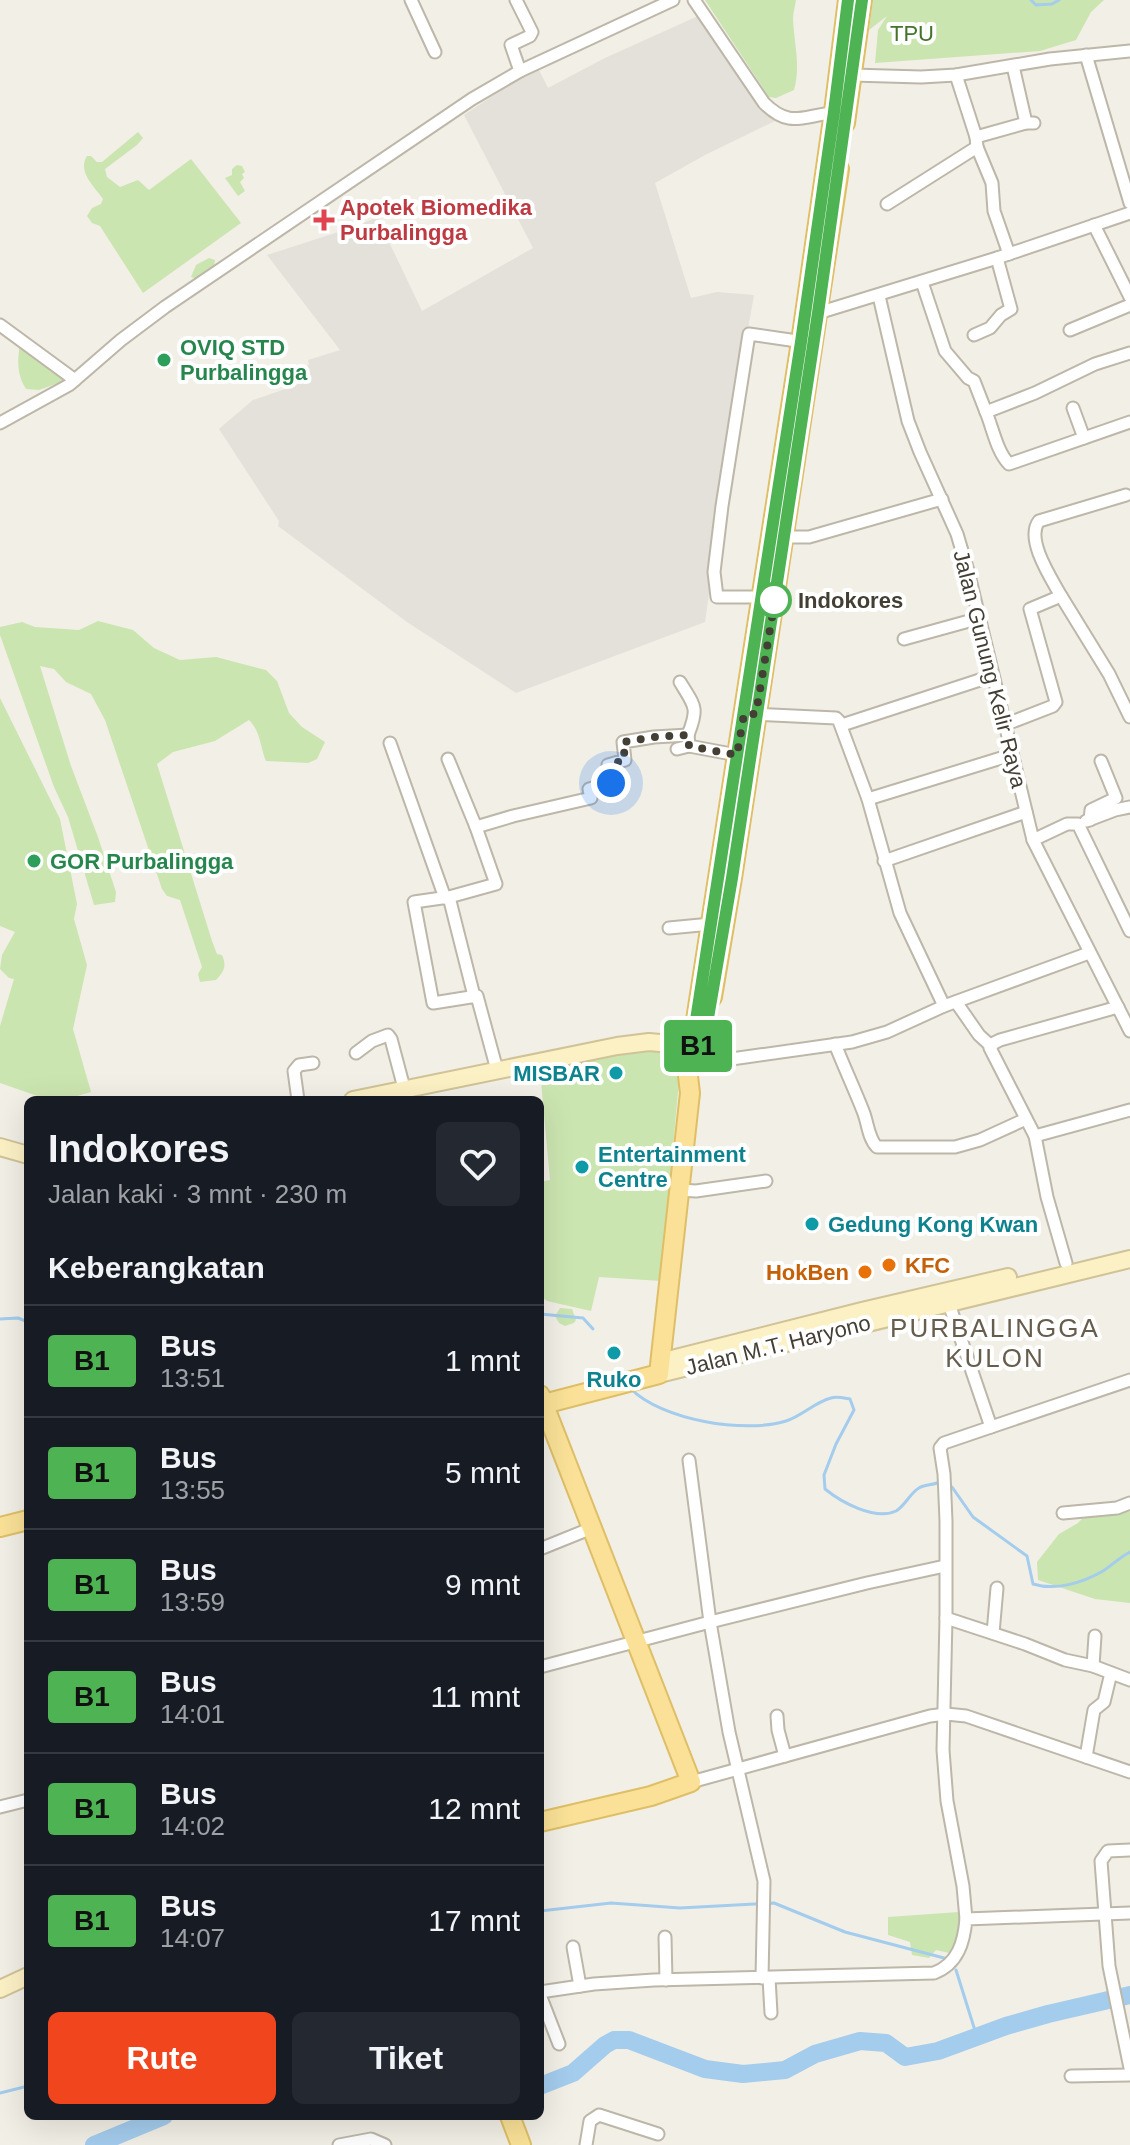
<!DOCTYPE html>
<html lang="id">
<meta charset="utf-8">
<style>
body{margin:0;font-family:Arial,sans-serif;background:#242831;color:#f1f3f6;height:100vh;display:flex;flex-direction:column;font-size:30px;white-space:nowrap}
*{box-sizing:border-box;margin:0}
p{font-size:26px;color:#9ea1a6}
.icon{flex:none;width:44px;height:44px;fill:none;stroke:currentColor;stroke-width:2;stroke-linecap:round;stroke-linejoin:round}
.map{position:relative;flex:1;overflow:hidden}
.side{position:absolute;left:24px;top:1096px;width:520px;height:1024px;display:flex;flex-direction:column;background:#171b24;border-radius:12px;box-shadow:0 8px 32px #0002}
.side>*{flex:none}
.badge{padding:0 16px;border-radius:6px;font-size:28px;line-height:52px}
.you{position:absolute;width:40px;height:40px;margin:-20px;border:6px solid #fff;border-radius:50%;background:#1a73e8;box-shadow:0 0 0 12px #1a73e833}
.map>.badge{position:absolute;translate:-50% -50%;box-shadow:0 0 0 4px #fff}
h2{padding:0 24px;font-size:30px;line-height:72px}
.round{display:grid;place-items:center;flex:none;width:84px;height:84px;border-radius:12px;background:#242831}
.head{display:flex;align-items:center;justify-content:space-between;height:136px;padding:0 24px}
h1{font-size:38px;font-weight:700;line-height:60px}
.primary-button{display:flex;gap:16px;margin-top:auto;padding:16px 24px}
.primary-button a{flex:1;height:92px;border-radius:12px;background:#f1451e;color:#fff;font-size:32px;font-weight:700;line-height:92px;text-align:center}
.primary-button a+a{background:#242831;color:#f1f3f6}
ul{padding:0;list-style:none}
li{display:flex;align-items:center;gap:24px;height:112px;padding:0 24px;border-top:2px solid #363941}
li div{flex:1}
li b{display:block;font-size:30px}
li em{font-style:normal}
li .badge{min-width:88px;font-weight:700;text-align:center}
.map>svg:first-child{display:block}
.industrial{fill:#e4e0da}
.green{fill:#cbe5b0}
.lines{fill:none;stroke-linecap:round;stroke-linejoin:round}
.stream{stroke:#a4cced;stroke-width:3}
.river{stroke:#a4cced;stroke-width:18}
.street-casing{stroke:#bdb7a9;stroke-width:15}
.secondary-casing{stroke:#d0c397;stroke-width:20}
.primary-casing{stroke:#debf67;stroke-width:22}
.street{stroke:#fff;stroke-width:11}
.secondary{stroke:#fcf1c5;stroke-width:16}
.primary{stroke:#fae197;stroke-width:18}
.line-casing{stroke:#fff;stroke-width:18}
.line{stroke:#4db353;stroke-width:12}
.walk{stroke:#443f35;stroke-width:8;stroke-dasharray:0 14.4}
.health-dot{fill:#e0444e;stroke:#fff;stroke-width:3}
.leisure-dot{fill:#2e9e5b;stroke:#fff;stroke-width:3}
.stop-dot{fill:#fff;stroke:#4db353;stroke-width:4}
.culture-dot{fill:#0f9aa8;stroke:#fff;stroke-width:3}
.food-dot{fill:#e8710a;stroke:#fff;stroke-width:3}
.labels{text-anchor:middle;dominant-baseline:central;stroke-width:8;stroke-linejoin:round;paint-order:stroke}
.park-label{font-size:22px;fill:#44732b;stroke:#fff}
.health-label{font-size:22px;font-weight:bold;fill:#be3a42;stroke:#fff;text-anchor:start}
.leisure-label{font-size:22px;font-weight:bold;fill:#27864d;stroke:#fff;text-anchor:start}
.stop-label{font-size:22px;font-weight:bold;fill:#443f35;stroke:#fff;text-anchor:start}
.street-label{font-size:22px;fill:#443f35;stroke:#fff}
.culture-label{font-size:22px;font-weight:bold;fill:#0d838f;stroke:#fff;text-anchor:start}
.food-label{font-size:22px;font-weight:bold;fill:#c56008;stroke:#fff;text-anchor:start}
.quarter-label{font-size:26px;letter-spacing:2px;fill:#675d4d;stroke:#fff}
</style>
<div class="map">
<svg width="1130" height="2145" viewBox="0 0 1130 2145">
<rect width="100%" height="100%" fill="#f2efe6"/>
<!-- industrial -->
<path class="industrial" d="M698 16 775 121 705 155 655 183 691 298 717 292 754 295 741 368 705 622 516 693 407 622 278 526 279 521 219 429 253 400 297 385 292 369 309 365 308 360 340 350 267 255 354 227 377 217 422 311 533 248 464 115 512 83 539 70 548 88 605 58Z"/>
<!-- green -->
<g class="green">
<path d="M705 0H796C795 7 793 12 793 19 794 43 801 66 794 90L776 98 769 97Z"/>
<path d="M873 0H1104L1091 12 1076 40 1040 51 875 63 878 30 887 16 869 30Z"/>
<path d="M138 132 143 138 137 145 105 169 107 177 120 187 138 180 149 190 191 159 241 223 143 293 100 226 92 223 87 216 92 208 101 204 103 199C94 186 77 172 87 156H91L97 162H102Z"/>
<path d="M237 165 242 166 245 172 242 174 244 178 240 182 245 191 238 196 225 178 232 175V169Z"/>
<path d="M209 258 215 260 214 267 197 279 191 277 196 265Z"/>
<path d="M20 344 59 362 64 381 39 390 26 389C17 375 17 361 20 344Z"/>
<path d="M98 621 133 630 154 648 180 660 216 657 266 670 277 681 289 713 302 727 325 742 317 759 308 763 266 761C260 747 261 732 249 720L215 741 173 752 157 764 212 941 217 954 222 955C227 966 224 972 216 980L200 982 198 974 202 967 180 900 167 896 162 889 105 720 91 694 66 682 54 669 40 666 71 766 98 837 116 892 115 902 94 905 68 817 54 787 0 635V627L22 622 35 627 79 630Z"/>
<path d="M0 698 60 819 77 904 74 919 87 965 73 1029 91 1092 63 1100H49L0 1083V1026L14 979 9 978 0 969 2 955 15 932 0 926Z"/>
<path d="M662 1047 671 1051 680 1071 666 1222 671 1229 661 1281 599 1277 591 1311 547 1301 540 1295V1182L550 1180 540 1070Z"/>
<path d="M560 1308 572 1309 576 1320 574 1323 565 1326 559 1323 555 1316Z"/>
<path d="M1114 1501 1130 1512V1603L1095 1599 1038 1580 1037 1562 1059 1534 1078 1523 1094 1506Z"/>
<path d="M959 1912V1936L956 1949 949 1953 936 1950 929 1958 912 1955 910 1942 888 1935V1917Z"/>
</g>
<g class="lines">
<!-- stream -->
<g class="stream">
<path d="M1031 0 1036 5 1052 4 1059 0"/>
<path d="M540 1314 583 1318 593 1329"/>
<path d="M0 1319 18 1318 28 1322"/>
<path d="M631 1389C662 1420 744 1434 786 1421 802 1416 815 1402 831 1398 836 1396 844 1398 850 1399L854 1410 836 1444 824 1475 825 1489C841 1502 875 1521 896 1511 905 1506 910 1493 919 1488 923 1485 932 1485 937 1483"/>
<path d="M952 1487 973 1517 1027 1556 1033 1584C1056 1591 1082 1583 1103 1571 1112 1565 1120 1557 1130 1552"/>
<path d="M540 1911 611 1903 680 1908 774 1903 845 1932 944 1958"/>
<path d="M956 1970 977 2037"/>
<path d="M0 2093 28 2086"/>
</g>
<!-- river -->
<g class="river">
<path d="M540 2086 573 2073 605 2045 614 2040H629L705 2069 743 2074 785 2070 815 2054 860 2041 886 2043 905 2057 938 2051 1006 2026 1048 2014 1130 1995"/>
<path d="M94 2145 164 2116"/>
</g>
<defs>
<g id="street">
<path d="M411 0 435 52"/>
<path d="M516 0 532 32 530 36 511 45 520 71"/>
<path d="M694 0 764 103C792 131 805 113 838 113"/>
<path d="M1086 55 1130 203"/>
<path d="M1013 66 1026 123"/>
<path d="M852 75 921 77 956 75 1050 59 1130 51"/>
<path d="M956 75 976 137"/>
<path d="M977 147 976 137 1026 123H1034"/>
<path d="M887 204 977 147 992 183 994 211 1009 254"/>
<path d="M1094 225 1130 297"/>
<path d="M922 282 945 351 968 378 974 381 986 412"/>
<path d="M879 296 908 421 920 452 957 534 968 571 1033 840 1130 1031"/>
<path d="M818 313 997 258 1130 213"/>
<path d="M0 325 75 380"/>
<path d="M1070 330 1130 305"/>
<path d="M974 335 990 328 1001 315 1011 309 997 258"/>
<path d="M1130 353 1095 364 1035 393 986 412C993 429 997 452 1009 464L1130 422"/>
<path d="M1073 408 1084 438"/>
<path d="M0 423 69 385 121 340 165 307 472 99 520 71 673 0"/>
<path d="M780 537H809L942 499"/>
<path d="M1061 596C1051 578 1025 539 1039 521L1126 495"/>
<path d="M766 597H717L714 572 722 506 749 334 804 342"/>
<path d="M904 639 980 618"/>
<path d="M680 682C695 707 699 707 688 735"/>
<path d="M754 714 836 718 839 721 868 799 900 913 944 1006"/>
<path d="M842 725 992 676"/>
<path d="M1004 725 1053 706 1056 702 1030 609 1061 596 1109 674 1130 717"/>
<path d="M390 743 445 898"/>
<path d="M677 749 689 746 737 755"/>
<path d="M448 759 476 827"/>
<path d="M868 799 1011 755"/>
<path d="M1090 820 1091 810 1116 798 1101 761"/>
<path d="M1086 821 1115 810 1130 807"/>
<path d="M1033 840 1067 824H1078L1130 931"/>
<path d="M884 861 1026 812"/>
<path d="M449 897 474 996"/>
<path d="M669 928 711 924"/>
<path d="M956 1002 979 1035 991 1046"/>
<path d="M835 1044C844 1067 854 1088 863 1111 868 1123 868 1138 877 1147H955L980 1140 1026 1119"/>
<path d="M356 1053 372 1041 388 1035 391 1039 404 1088"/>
<path d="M689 1065 852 1042 887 1032 944 1006 1089 953"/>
<path d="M497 1070 477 996 433 1003 414 902 449 897 496 884 476 827 513 816 591 798 589 789 611 783 608 765 625 760 623 742 654 737 688 735 689 746"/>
<path d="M298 1100 294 1071 299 1065 313 1063"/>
<path d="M1035 1136 1130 1110"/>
<path d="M679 1190 696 1191 766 1181"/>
<path d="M1066 1263 1047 1197 1035 1136 990 1048 994 1043 1000 1040 1118 1007"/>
<path d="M947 1298 991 1427 1130 1380"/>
<path d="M689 1460 710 1622 729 1732 764 1881 762 1978"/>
<path d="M1063 1513 1117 1508 1130 1503"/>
<path d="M540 1549 592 1528"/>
<path d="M946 1618 1025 1644 1065 1660 1093 1666 1130 1680"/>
<path d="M993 1633 997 1588"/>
<path d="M1093 1666 1095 1636"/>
<path d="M540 1667 710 1622 867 1583 945 1566"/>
<path d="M777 1716 778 1730 785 1756"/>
<path d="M1086 1757 1094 1710 1104 1702 1111 1673"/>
<path d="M691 1782 930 1716 946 1714 966 1716 1130 1772"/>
<path d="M0 1807 28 1800"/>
<path d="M1130 1850 1108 1851 1101 1861 1109 1966 1130 2068"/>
<path d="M966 1919 963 1886 947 1801 943 1750 946 1618V1521L944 1474 940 1448 944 1443 991 1427"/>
<path d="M665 1937 666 1980"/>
<path d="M573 1947 580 1986"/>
<path d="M769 1978 771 2013"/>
<path d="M540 1992 594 1984 654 1980 934 1973C958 1964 964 1942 966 1919L1130 1913"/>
<path d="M540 1995 559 2044"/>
<path d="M1071 2076 1130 2075"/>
<path d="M339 2145 371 2139 385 2145"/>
<path d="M586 2145 590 2121 599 2115 658 2134"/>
</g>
<g id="secondary">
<path d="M353 1100 617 1046 649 1042 703 1047"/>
<path d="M0 1147 28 1155"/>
<path d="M660 1362 862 1311 1008 1277"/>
<path d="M659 1374 1130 1259"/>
<path d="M0 1989 28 1976"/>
</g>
<g id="primary">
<path d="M845 123 862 0"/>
<path d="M712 997 732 878 839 169"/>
<path d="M540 1395 691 1782 651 1796 540 1822"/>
<path d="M540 1405 659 1374 690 1093 688 1076 692 1046 801 342 834 112 848 0"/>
<path d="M0 1527 28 1520"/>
<path d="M510 2116 521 2145"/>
</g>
</defs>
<!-- street casing -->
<use href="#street" class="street-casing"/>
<!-- secondary casing -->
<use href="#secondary" class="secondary-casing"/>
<!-- primary casing -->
<use href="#primary" class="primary-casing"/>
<!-- street -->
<use href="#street" class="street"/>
<!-- secondary -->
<use href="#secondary" class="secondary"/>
<!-- primary -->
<use href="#primary" class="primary"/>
</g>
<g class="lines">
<defs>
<path id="line" d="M848 0 834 112 801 342 692 1046 703 1047 732 878 818 313 862 0"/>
</defs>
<!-- line casing -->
<use href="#line" class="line-casing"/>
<!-- line -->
<use href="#line" class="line"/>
<!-- walk -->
<path class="walk" d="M611 783 608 765 625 760 623 742 654 737 688 735 689 746 737 755 744 714H756L775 599 774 600"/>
</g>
<!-- markers -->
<path class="health-dot" d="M320 208h8v8h8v8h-8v8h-8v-8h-8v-8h8z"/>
<g class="leisure-dot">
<circle cx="164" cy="360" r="8"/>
<circle cx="34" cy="861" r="8"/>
</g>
<circle class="stop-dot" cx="774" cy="600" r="16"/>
<g class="culture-dot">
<circle cx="616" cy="1073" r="8"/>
<circle cx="582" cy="1167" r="8"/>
<circle cx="812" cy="1224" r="8"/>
<circle cx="614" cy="1353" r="8"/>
</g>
<g class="food-dot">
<circle cx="889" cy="1265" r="8"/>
<circle cx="865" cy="1272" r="8"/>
</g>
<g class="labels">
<!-- park labels -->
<g class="park-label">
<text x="912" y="33">TPU</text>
</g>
<!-- health labels -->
<g class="health-label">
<text x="340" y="207">Apotek Biomedika<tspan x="340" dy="25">Purbalingga</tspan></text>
</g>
<!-- leisure labels -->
<g class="leisure-label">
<text x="180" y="347">OVIQ STD<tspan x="180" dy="25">Purbalingga</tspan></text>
<text x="50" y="861">GOR Purbalingga</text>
</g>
<!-- stop labels -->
<g class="stop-label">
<text x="798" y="600">Indokores</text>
</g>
<!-- street labels -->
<g class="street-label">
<text transform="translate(990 669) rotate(76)">Jalan Gunung Kelir Raya</text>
<text transform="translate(778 1345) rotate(-14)">Jalan M.T. Haryono</text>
</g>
<!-- culture labels -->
<g class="culture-label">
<text x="600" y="1073" text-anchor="end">MISBAR</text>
<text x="598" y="1154">Entertainment<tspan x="598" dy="25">Centre</tspan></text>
<text x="828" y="1224">Gedung Kong Kwan</text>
<text x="614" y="1379" text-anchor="middle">Ruko</text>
</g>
<!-- food labels -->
<g class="food-label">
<text x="905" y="1265">KFC</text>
<text x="849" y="1272" text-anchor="end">HokBen</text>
</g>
<!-- quarter labels -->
<g class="quarter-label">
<text x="995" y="1328">PURBALINGGA<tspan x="995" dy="30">KULON</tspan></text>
</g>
</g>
</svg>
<div class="you" style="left:611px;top:783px"></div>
<b class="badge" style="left:698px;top:1046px;background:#4db353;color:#111">B1</b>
<section class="side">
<div class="head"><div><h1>Indokores</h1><p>Jalan kaki · 3 mnt · 230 m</p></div><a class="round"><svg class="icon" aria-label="heart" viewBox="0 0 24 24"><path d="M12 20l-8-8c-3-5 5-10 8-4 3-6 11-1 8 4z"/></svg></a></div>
<h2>Keberangkatan</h2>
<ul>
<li><span class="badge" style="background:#4db353;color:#111">B1</span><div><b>Bus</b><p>13:51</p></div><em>1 mnt</em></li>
<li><span class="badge" style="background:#4db353;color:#111">B1</span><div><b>Bus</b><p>13:55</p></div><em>5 mnt</em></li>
<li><span class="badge" style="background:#4db353;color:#111">B1</span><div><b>Bus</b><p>13:59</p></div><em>9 mnt</em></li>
<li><span class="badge" style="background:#4db353;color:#111">B1</span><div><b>Bus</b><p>14:01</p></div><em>11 mnt</em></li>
<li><span class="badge" style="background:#4db353;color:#111">B1</span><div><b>Bus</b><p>14:02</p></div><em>12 mnt</em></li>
<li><span class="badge" style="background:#4db353;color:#111">B1</span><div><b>Bus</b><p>14:07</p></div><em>17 mnt</em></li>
</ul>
<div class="primary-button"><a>Rute</a><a>Tiket</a></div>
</section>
</div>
